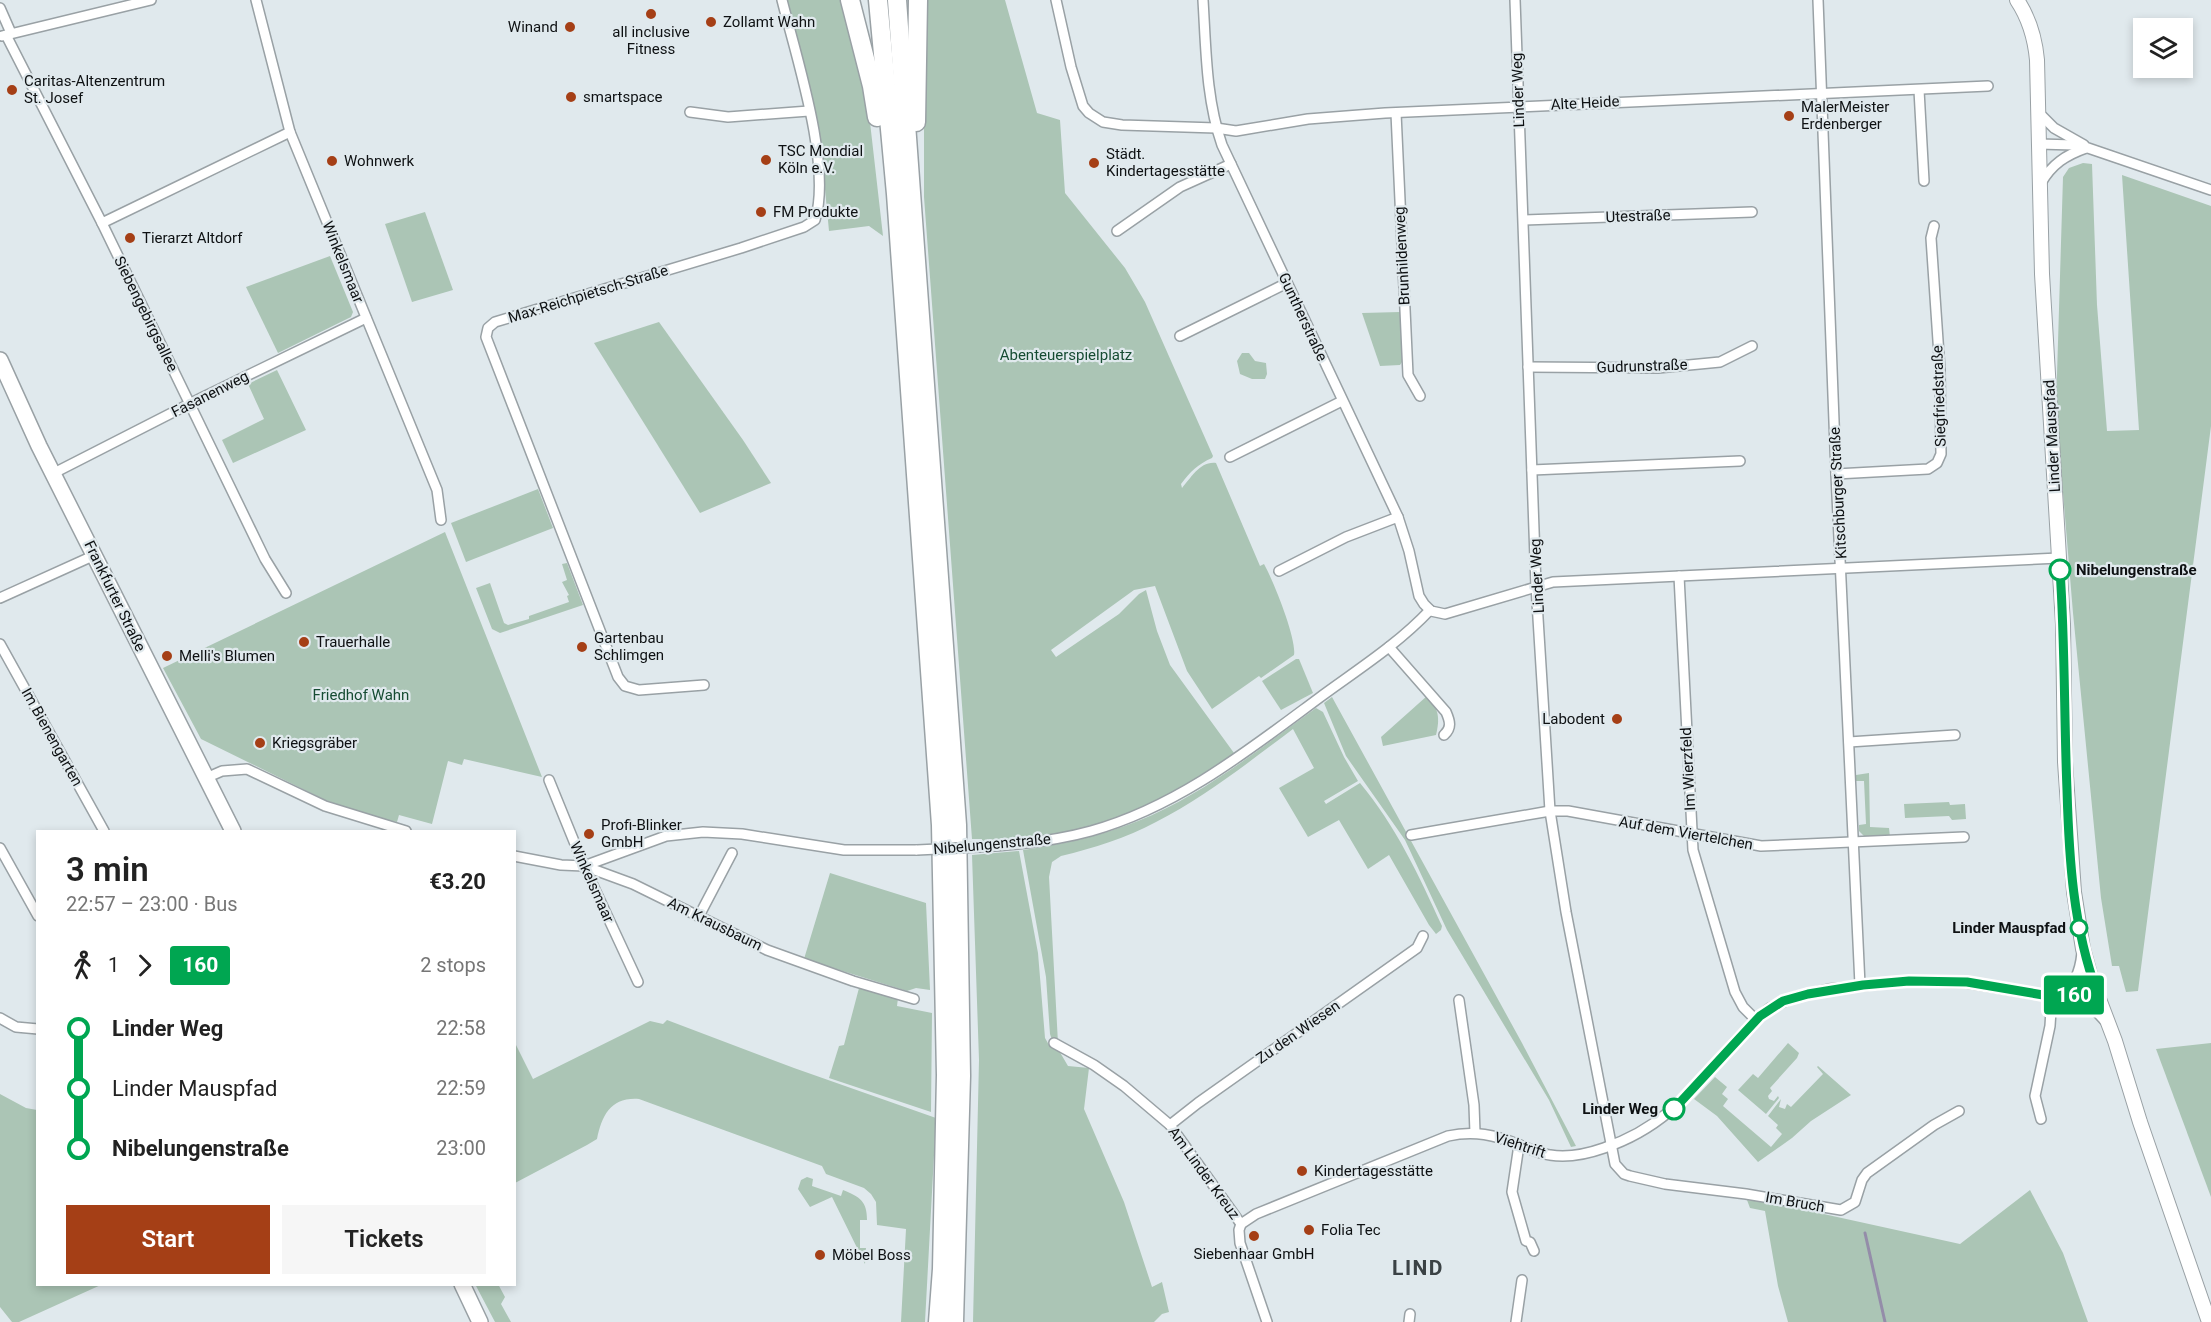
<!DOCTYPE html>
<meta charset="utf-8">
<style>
body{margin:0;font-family:Roboto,sans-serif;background:#f6f6f6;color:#222;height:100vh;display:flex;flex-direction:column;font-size:22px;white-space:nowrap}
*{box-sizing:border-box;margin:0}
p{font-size:20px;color:#767676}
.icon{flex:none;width:33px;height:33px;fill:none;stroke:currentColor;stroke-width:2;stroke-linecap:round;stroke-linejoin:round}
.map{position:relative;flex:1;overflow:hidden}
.sheet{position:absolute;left:36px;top:830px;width:480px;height:456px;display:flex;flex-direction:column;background:#fff;border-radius:0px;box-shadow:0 3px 9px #0003}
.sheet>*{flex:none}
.badge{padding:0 12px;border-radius:4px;font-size:21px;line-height:39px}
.tools{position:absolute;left:2133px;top:18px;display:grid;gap:12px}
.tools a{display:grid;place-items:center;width:60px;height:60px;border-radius:0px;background:#fff;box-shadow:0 3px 9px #0003;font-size:30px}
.map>.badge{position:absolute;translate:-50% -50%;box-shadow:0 0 0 3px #fff}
.legs{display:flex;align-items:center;gap:9px;height:66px;padding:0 30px;font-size:20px}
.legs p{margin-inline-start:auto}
.summary{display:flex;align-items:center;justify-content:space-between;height:102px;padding:0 30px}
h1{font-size:33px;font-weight:600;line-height:45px}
.button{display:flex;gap:12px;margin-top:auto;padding:12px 30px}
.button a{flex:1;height:69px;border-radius:0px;background:#a53f16;color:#fff;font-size:24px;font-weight:600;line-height:69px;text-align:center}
.button a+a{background:#f6f6f6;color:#222}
ul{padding:0 30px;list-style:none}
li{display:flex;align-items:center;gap:21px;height:60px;font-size:22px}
li i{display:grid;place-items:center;width:9px;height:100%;margin:0 8px;background:currentColor}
li i::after{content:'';width:15px;height:15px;margin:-8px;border:4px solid;border-radius:50%;background:#fff}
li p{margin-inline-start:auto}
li:first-child i{background:linear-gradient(#0000 50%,currentColor 0)}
li:last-child i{background:linear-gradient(currentColor 50%,#0000 0)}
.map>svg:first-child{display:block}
.green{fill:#abc5b5}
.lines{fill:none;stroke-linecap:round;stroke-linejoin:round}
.stream{stroke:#948da9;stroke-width:3}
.street-casing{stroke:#99a1a5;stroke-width:12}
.secondary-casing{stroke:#99a1a5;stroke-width:16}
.primary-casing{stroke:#99a1a5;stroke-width:18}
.highway-casing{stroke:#99a1a5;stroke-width:21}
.street{stroke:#fff;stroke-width:9}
.secondary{stroke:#fff;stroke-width:14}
.primary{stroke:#fff;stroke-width:15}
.highway{stroke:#fff;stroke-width:18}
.street-bridge-casing{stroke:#99a1a5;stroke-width:12;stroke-linecap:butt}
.street-bridge{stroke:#fff;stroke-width:9}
.line-1-casing{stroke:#fff;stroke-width:14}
.line-1{stroke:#00a651;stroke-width:9}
.poi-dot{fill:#a53f16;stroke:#e0e9ed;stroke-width:2}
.stop-1-dot{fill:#fff;stroke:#00a651;stroke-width:3}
.labels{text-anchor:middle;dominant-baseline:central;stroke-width:4.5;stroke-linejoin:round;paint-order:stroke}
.poi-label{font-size:15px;fill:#0e1113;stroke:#e0e9ed;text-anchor:start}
.street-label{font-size:15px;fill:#0e1113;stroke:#e0e9ed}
.park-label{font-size:15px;fill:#164c33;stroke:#e0e9ed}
.stop-label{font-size:15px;font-weight:bold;fill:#0e1113;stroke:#e0e9ed;text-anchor:end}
.district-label{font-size:21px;font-weight:bold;letter-spacing:1.5px;fill:#3b4245;stroke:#e0e9ed}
</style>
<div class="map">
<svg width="2211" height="1322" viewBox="0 0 2211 1322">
<rect width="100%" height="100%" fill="#e0e9ed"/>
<!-- green -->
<g class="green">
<path d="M787 0H842L867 96 883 236 869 226 829 231 820 137 811 92Z"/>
<path d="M924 0H1005L1037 113 1060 120 1065 193 1125 268 1145 302 1213 456 1212 458C1198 464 1190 472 1181 484L1182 488C1191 478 1200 461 1216 463L1260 566 1264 564C1273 580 1297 639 1294 655L1261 678 1259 676 1212 709 1187 671 1155 586 1134 590 1051 650 1056 657 1119 614 1139 594 1146 590 1157 631 1170 665 1234 753C1149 813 1086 836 982 842V839H972L924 197Z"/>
<path d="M2083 163 2092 164 2097 305 2107 431 2139 430 2122 175 2211 206V426L2138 991 2126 992 2119 966H2112L2101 898 2073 613 2056 408 2063 177 2069 168Z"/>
<path d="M425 212 453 290 412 302 385 224Z"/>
<path d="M330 256 353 312 351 317 278 353 246 287Z"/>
<path d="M1400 312 1402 362 1400 365 1380 366 1362 313Z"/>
<path d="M659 322 743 440 771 483 700 513 594 343Z"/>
<path d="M1242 353H1249L1255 361 1266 363 1267 374 1265 379H1252L1240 374 1237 361Z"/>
<path d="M277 370 306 430 233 463 222 440 264 419 248 384Z"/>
<path d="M538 489 553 528 466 562 451 523Z"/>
<path d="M445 532 542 777 464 759 462 765 448 761 432 824 399 815 397 822 378 818 325 800 201 739 163 668Z"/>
<path d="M567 563 583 605 500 633 492 629 476 588 490 583 504 623 508 625 529 619V616L569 602 567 596 569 595 562 582 567 580 562 564Z"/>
<path d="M1296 659H1299L1313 693 1281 710 1262 681Z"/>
<path d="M1427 696C1439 709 1440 718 1436 735L1383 746 1381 737Z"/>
<path d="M1332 697 1522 1043 1576 1146 1571 1147 1549 1100 1447 930 1405 840 1346 756 1324 703Z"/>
<path d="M1316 708 1323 712 1344 757 1358 781 1324 801 1326 804 1360 783C1396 826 1419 876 1442 926L1441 930 1436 934 1429 925 1389 855 1368 869 1339 820 1308 837 1279 788 1314 768 1293 729C1249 762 1205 797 1156 822 1126 838 1094 848 1061 856L1052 862 1049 877 1058 1043 1052 1040 1050 1034 1046 977 1023 850C1063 844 1101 836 1138 821 1203 795 1259 749 1316 708Z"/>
<path d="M1869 773 1870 827 1889 828 1890 837 1866 838 1859 831V825L1866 824 1864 781H1856V775Z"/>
<path d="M1949 802 1950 805 1965 804 1966 819 1952 820 1949 816 1905 818 1904 804Z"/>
<path d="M1019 851 1038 953 1045 1038 1049 1045 1058 1049 1068 1066 1089 1068 1084 1109 1124 1202 1152 1287 1162 1282 1169 1312 1162 1314 1154 1322H973L979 1060 972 855Z"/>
<path d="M830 873 926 903 930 990 916 988 907 991 804 959Z"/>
<path d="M859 988 898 998 897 1006 932 1013 931 1112 829 1078 839 1046 844 1045Z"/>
<path d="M667 1020 794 1068 936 1118 925 1322H901L906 1229 877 1225 876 1202 871 1194 864 1188 826 1174 822 1166 639 1099C611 1097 602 1115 597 1139L587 1145 515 1183V1043L533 1079 650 1021 663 1024Z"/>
<path d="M1788 1043 1799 1053 1797 1058 1770 1088 1772 1091 1768 1096 1769 1099 1774 1101 1778 1096 1779 1098 1766 1114 1738 1090 1753 1074 1758 1078Z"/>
<path d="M2211 1043V1197L2156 1049Z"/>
<path d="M1818 1066 1851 1095 1811 1121 1792 1138 1758 1162 1717 1116 1694 1099 1715 1077 1727 1087 1722 1094 1728 1099 1723 1106 1771 1147 1782 1134 1776 1128 1778 1125 1768 1116 1781 1099 1779 1107 1785 1109 1787 1104 1791 1107 1823 1074 1817 1067Z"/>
<path d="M0 1094 26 1108 37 1110 38 1284H103L19 1322H12L0 1307Z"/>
<path d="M807 1177 813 1179 812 1186 841 1196 843 1190C860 1197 867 1201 867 1220H860V1248H866L865 1264 832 1197 810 1207 798 1189 801 1180Z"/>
<path d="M2030 1190 2063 1253 2088 1322H1788L1778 1286 1765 1211 1750 1208 1747 1200 1778 1204 1960 1244Z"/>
<path d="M475 1284H498L505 1297 501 1304 511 1322H495Z"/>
</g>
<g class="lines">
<!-- stream -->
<path class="stream" d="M1865 1233 1885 1322"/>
<defs>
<g id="street">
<path d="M256 0 290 132 437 490 441 520"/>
<path d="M1056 0 1071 67 1083 106 1089 113 1103 122 1122 125 1216 128 1236 131 1308 119 1385 113 1988 86"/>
<path d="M1203 0C1206 49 1206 99 1222 145L1398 517 1409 551 1419 596 1424 604 1431 611 1445 614 1553 582 2059 558"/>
<path d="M1515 0 1536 586 1550 811 1566 912 1615 1164 1624 1174 1630 1176 1665 1184 1746 1194 1841 1210 1855 1202 1862 1180 1867 1173 1934 1125 1959 1111"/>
<path d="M1818 0 1836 474 1860 985"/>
<path d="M0 8 11 33"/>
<path d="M6 35 102 223 265 559 286 593"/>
<path d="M2 36 151 0"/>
<path d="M1919 90 1924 181"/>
<path d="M690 112 728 117 809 111"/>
<path d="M1396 113 1408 375 1420 396"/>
<path d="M2039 113 2054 128 2084 145"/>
<path d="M2039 144 2074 145 2088 148 2211 190"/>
<path d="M2041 183C2052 164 2066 155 2086 148"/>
<path d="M1524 220 1752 212"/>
<path d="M102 223 290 132"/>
<path d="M1117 231 1180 187 1231 164"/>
<path d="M1180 336 1287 283"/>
<path d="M1528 367 1658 368 1720 362 1752 346"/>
<path d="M1230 457 1342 401"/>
<path d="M1532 470 1740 461"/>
<path d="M54 473 199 399 366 318"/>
<path d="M1836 474 1928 469 1937 463 1941 454 1940 370 1931 238 1934 226"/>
<path d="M1279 571 1346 537 1398 517"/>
<path d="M1679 576 1693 850 1735 992 1743 1007 1756 1020"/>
<path d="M0 598 95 555"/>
<path d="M0 644 104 831"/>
<path d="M1389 647 1446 712C1450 721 1452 728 1444 735"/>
<path d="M704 685 639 690 625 686 618 677 486 337 488 328 495 322 741 248 804 227 815 220C832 166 796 56 782 0"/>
<path d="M1849 742 1955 735"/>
<path d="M206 778 222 771 247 769 325 806 406 831"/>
<path d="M549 780 584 866 638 982"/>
<path d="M1411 835 1550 811H1568L1761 846 1964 837"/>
<path d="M979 847C1017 845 1055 841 1091 831 1177 807 1249 750 1319 698 1357 670 1397 645 1430 610"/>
<path d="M0 848 38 916"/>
<path d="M514 856 561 865 584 866 633 884 767 950 853 981 914 999"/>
<path d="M584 866 666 836 703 832 742 834 844 850H917"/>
<path d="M699 916 732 853"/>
<path d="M2056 994C2075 987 2080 972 2082 953"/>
<path d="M2070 997 2093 1008 2105 1021"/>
<path d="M1459 1000 1474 1105 1475 1133"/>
<path d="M0 1018 16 1027 38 1029"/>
<path d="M1054 1043 1094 1065 1124 1086 1170 1125 1241 1224"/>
<path d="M2041 1119 2035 1096 2050 1026 2051 1010 2049 996"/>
<path d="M1170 1125 1198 1103 1417 948 1423 936"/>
<path d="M1519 1145 1512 1192 1526 1241 1530 1242 1534 1251"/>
<path d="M1241 1224 1256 1214 1448 1136C1474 1130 1495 1135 1520 1145 1530 1149 1539 1154 1550 1155 1568 1158 1587 1154 1604 1148 1681 1122 1705 1068 1760 1016L1770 1008 1795 997 1829 989 1909 981 1967 983 2049 996 2097 992"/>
<path d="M1241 1224 1239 1230 1240 1243 1267 1322"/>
<path d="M1409 1322 1410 1314"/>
<path d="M1516 1322 1522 1280"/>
</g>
<path id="secondary" d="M2017 0C2029 18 2035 38 2037 60L2042 274 2063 624 2065 762 2074 892 2083 949 2091 978 2115 1041 2140 1122 2209 1322"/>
<g id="primary">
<path d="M0 360 39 446 233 831"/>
<path d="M462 1284 480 1322"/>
</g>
<g id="highway">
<path d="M850 0 872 86 877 117"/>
<path d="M878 0 896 194 941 825 946 1075 942 1269 938 1322"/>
<path d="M897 0 957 825 961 1076 954 1322"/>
<path d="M916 122 918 0"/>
</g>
</defs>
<!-- street casing -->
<use href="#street" class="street-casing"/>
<!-- secondary casing -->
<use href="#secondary" class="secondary-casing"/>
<!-- primary casing -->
<use href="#primary" class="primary-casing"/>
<!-- highway casing -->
<use href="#highway" class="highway-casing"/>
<!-- street -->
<use href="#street" class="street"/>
<!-- secondary -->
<use href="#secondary" class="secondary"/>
<!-- primary -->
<use href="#primary" class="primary"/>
<!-- highway -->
<use href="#highway" class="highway"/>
<defs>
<path id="street-bridge" d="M917 850 979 847"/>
</defs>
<!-- street-bridge casing -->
<use href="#street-bridge" class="street-bridge-casing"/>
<!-- street-bridge -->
<use href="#street-bridge" class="street-bridge"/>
</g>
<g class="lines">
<defs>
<path id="line-1" d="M1674 1109 1760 1016 1783 1001 1808 994 1863 985 1909 981 1967 982 2049 996 2097 992C2073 927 2069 858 2067 790 2064 716 2065 643 2060 570"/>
</defs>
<!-- line-1 casing -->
<use href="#line-1" class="line-1-casing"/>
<!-- line-1 -->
<use href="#line-1" class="line-1"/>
</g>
<!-- markers -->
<g class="poi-dot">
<circle cx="651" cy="14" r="6"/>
<circle cx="711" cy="22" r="6"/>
<circle cx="570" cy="27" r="6"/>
<circle cx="12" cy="90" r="6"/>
<circle cx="571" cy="97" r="6"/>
<circle cx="1789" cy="116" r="6"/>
<circle cx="766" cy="160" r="6"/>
<circle cx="332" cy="161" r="6"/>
<circle cx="1094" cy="163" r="6"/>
<circle cx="761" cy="212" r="6"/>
<circle cx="130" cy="238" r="6"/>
<circle cx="304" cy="642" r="6"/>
<circle cx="582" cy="647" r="6"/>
<circle cx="167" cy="656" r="6"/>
<circle cx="1617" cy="719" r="6"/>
<circle cx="260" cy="743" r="6"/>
<circle cx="589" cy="834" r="6"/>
<circle cx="1302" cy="1171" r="6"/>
<circle cx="1309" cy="1230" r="6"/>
<circle cx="1254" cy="1236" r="6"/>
<circle cx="820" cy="1255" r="6"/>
</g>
<g class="stop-1-dot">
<circle cx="2060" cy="570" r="10"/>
<circle cx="2079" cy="928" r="8"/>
<circle cx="1674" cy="1109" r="10"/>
</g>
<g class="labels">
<!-- poi labels -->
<g class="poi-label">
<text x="723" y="22">Zollamt Wahn</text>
<text x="558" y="27" text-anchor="end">Winand</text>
<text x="651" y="32" text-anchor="middle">all inclusive<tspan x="651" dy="17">Fitness</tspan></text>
<text x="24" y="81">Caritas-Altenzentrum<tspan x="24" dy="17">St. Josef</tspan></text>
<text x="583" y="97">smartspace</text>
<text x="1801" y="107">MalerMeister<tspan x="1801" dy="17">Erdenberger</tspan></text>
<text x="778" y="151">TSC Mondial<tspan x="778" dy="17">Köln e.V.</tspan></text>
<text x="1106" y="154">Städt.<tspan x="1106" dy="17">Kindertagesstätte</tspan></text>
<text x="344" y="161">Wohnwerk</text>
<text x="773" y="212">FM Produkte</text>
<text x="142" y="238">Tierarzt Altdorf</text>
<text x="594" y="638">Gartenbau<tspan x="594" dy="17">Schlimgen</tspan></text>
<text x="316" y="642">Trauerhalle</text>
<text x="179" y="656">Melli's Blumen</text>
<text x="1605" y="719" text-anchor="end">Labodent</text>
<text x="272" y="743">Kriegsgräber</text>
<text x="601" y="825">Profi-Blinker<tspan x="601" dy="17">GmbH</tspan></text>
<text x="1314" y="1171">Kindertagesstätte</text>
<text x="1321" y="1230">Folia Tec</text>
<text x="1254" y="1254" text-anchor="middle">Siebenhaar GmbH</text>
<text x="832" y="1255">Möbel Boss</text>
</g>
<!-- street labels -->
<g class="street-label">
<text transform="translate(1518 90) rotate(-92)">Linder Weg</text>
<text transform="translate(1585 103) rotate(-3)">Alte Heide</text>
<text transform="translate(1638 216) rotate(-2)">Utestraße</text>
<text transform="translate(1402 256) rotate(-93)">Brunhildenweg</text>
<text transform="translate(343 262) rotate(68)">Winkelsmaar</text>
<text transform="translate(588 294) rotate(-17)">Max-Reichpietsch-Straße</text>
<text transform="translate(146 314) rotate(64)">Siebengebirgsallee</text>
<text transform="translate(1303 317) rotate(65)">Guntherstraße</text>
<text transform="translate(1642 366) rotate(-2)">Gudrunstraße</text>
<text transform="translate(210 394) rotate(-27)">Fasanenweg</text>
<text transform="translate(1939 396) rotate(-92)">Siegfriedstraße</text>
<text transform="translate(2052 436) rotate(-93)">Linder Mauspfad</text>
<text transform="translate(1838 493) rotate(-93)">Kitschburger Straße</text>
<text transform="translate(1537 576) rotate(-93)">Linder Weg</text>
<text transform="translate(115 596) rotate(64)">Frankfurter Straße</text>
<text transform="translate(52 737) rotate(61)">Im Bienengarten</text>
<text transform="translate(1688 769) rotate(-93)">Im Wierzfeld</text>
<text transform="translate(1686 833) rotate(10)">Auf dem Viertelchen</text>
<text transform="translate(992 844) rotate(-5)">Nibelungenstraße</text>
<text transform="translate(592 882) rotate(66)">Winkelsmaar</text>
<text transform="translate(715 924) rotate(26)">Am Krausbaum</text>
<text transform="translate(1298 1032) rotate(-35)">Zu den Wiesen</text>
<text transform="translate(1520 1145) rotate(18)">Viehtrift</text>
<text transform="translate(1204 1173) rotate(54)">Am Linder Kreuz</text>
<text transform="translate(1795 1202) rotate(10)">Im Bruch</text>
</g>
<!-- park labels -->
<g class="park-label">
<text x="1066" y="355">Abenteuerspielplatz</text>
<text x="361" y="695">Friedhof Wahn</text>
</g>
<!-- stop labels -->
<g class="stop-label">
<text x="2076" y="570" text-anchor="start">Nibelungenstraße</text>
<text x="2066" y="928">Linder Mauspfad</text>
<text x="1658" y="1109">Linder Weg</text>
</g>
<!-- district labels -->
<g class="district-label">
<text x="1418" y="1268">LIND</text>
</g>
</g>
</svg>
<div class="tools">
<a><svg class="icon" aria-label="layers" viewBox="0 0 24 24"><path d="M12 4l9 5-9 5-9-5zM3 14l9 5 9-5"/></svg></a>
</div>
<b class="badge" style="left:2074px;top:995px;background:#00a651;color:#fff">160</b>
<section class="sheet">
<div class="summary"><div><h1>3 min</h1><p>22:57 – 23:00 · Bus</p></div><b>€3.20</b></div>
<div class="legs"><svg class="icon" aria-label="walk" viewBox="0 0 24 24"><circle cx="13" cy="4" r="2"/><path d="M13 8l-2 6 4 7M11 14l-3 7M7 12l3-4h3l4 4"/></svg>1<svg class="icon" aria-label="forward" viewBox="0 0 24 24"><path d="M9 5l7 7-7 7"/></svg><b class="badge" style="background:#00a651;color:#fff">160</b><p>2 stops</p></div>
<ul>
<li><i style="color:#00a651"></i><b>Linder Weg</b><p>22:58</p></li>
<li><i style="color:#00a651"></i><span>Linder Mauspfad</span><p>22:59</p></li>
<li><i style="color:#00a651"></i><b>Nibelungenstraße</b><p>23:00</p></li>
</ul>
<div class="button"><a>Start</a><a>Tickets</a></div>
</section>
</div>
